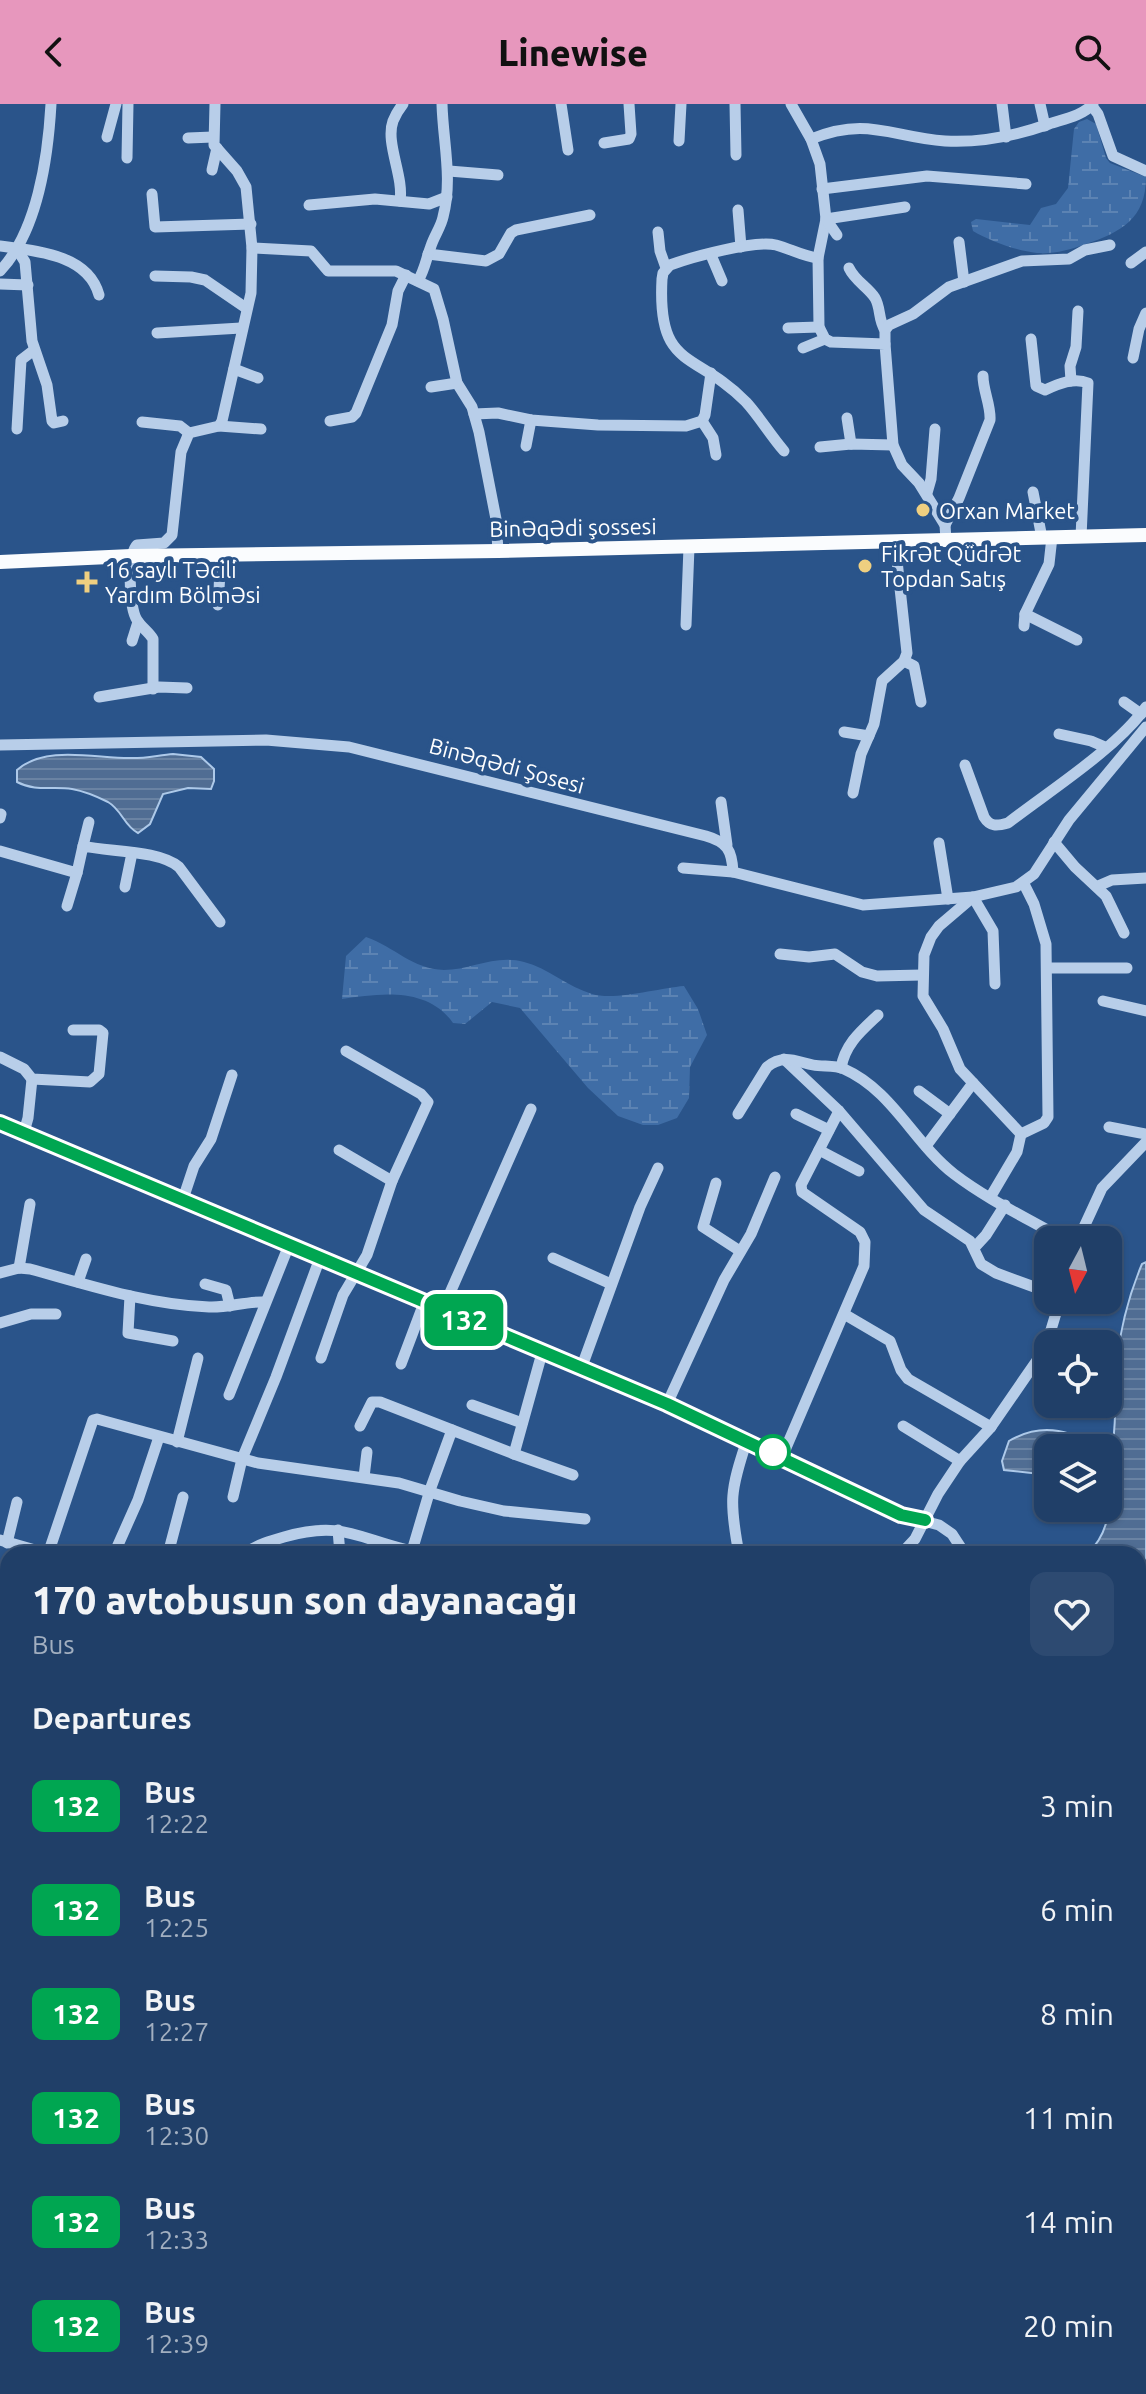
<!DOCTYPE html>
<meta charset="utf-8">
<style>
body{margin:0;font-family:Ubuntu,sans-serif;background:#2d4a71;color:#f1f3f6;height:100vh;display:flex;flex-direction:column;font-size:30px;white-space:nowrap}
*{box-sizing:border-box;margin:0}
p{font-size:26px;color:#a2afc0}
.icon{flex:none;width:44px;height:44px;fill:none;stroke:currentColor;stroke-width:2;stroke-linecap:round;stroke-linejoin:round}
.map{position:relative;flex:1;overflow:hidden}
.sheet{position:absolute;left:0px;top:1442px;width:1146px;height:848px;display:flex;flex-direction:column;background:#203f68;border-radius:24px 24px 0 0;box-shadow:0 2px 6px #0004,0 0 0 2px #3d587c}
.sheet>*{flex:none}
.badge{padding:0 16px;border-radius:12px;font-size:28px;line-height:52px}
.needle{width:52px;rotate:187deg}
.buttons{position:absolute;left:1034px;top:1122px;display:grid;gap:16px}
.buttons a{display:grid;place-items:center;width:88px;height:88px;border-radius:16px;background:#203f68;box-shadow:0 2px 6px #0004,0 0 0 2px #3d587c;font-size:40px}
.map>.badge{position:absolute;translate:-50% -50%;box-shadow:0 0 0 4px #fff}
h2{padding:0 32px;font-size:30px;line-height:72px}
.round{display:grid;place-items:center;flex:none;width:84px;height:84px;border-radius:16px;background:#2d4a71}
.headline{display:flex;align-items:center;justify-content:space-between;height:136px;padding:0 32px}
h1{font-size:38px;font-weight:800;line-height:60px}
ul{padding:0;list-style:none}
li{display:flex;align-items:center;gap:24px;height:104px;padding:0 32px}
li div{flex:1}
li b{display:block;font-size:30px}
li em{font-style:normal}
li .badge{min-width:88px;font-weight:700;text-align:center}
header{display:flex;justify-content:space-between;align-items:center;height:104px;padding:0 32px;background:#e797bd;color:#111;font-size:36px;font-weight:800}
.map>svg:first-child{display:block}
.wetland{fill:url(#wetland-marsh)}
.water{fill:url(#water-rules);stroke:#adc9e9;stroke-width:2}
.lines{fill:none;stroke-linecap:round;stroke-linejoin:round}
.minor{stroke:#b8cee9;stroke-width:11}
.major{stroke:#fafcfe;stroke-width:14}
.line-casing{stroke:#fff;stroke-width:18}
.line{stroke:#00a651;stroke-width:12}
.poi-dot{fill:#efcf80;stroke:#2a548a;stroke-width:3}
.stop-dot{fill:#fff;stroke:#00a651;stroke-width:4}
.labels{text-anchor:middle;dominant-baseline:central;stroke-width:8;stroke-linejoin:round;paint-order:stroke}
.poi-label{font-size:22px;fill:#fff;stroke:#2a548a;text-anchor:start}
.street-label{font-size:22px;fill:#fff;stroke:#2a548a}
</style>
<header><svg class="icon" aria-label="back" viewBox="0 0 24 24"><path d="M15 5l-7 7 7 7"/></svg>Linewise<svg class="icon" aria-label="search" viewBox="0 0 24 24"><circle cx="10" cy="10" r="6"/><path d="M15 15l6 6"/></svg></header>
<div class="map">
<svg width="1146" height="2290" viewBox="0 0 1146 2290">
<defs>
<pattern id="wetland-marsh" width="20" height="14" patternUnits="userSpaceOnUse" patternTransform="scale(2)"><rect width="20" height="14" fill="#3f6da6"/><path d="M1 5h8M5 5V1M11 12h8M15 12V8" fill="none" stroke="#5c83b3"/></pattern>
<pattern id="water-rules" width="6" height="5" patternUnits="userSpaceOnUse" patternTransform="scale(2)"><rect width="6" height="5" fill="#506d93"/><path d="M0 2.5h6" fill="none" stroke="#6a83a3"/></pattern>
</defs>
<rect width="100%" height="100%" fill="#2a548a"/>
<!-- wetland -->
<g class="wetland">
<path d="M1087 15 1096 20 1106 54 1110 59 1146 73C1146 115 1121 128 1086 140 1069 146 1055 150 1037 149 1017 147 990 137 973 127L971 118 976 115 1030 121 1041 104 1056 100 1068 84 1074 25 1079 18Z"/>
<path d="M366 833C395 843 412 865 444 866 471 866 496 850 524 858 548 864 568 883 592 890 615 897 659 884 684 882L698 905 707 931 690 963 689 994 677 1014 658 1021H643L618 1012 588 984 520 904 492 898 465 920 453 919C428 883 381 889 342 895L346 852Z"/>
</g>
<!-- water -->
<g class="water">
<path d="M173 650 201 653 214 665V677L211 685 188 684 163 690 150 720 138 729C124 722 122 706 108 698 98 693 83 687 72 685 52 682 36 688 17 678V666C45 641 94 654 129 654 143 655 159 651 173 650Z"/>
<path d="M1146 1158V1591L1142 1581 1138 1579V1450H1087C1118 1422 1108 1383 1108 1344H1048V1371L1004 1366 1002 1357 1009 1337C1038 1320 1067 1324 1094 1342L1113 1337C1117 1311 1114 1287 1116 1262 1120 1226 1128 1193 1142 1160Z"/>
</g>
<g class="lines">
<!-- minor -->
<g class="minor">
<path d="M561 0 568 46"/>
<path d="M735 0 736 51"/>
<path d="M791 0 811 35 820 60 826 115 818 154 819 223 825 235 831 238 885 240 893 341 902 361 919 379 945 421 946 436"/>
<path d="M1002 0 1006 33"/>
<path d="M1040 0 1045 22"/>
<path d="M1092 2 1098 10 1113 52 1146 67"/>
<path d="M107 33 116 0"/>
<path d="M188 34 213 33"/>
<path d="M811 35C867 12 891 33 945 37 980 39 1015 32 1049 20 1064 15 1082 12 1093 0"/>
<path d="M679 37 681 0"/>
<path d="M604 39 629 35 631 30 629 0"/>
<path d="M127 54 128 0"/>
<path d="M212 66 217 44"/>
<path d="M449 67 498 71"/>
<path d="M822 85 927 72 1026 80"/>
<path d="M152 90 155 123 251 120"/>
<path d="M400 97C404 72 385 39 393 17 395 12 399 5 403 0"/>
<path d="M309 101 375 95 429 100 447 93"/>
<path d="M738 106 741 143"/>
<path d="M826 115 905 103"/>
<path d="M826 115 837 131"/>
<path d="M658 128 660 147 666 164"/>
<path d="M959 138 964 178"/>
<path d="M0 142C36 147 88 150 99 191"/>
<path d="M252 144 311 147 328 167H396L434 185 443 215 457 279 472 303 479 328 496 415 498 447"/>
<path d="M17 145 25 158 32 237 47 281 52 317 54 319 63 317"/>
<path d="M428 150 486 157 499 150 511 129 516 126 590 111"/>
<path d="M711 151 722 177"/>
<path d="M1131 159 1146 148"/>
<path d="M849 164C855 177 868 183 875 194 881 204 878 216 885 226"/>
<path d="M0 167C37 128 48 54 51 0"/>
<path d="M155 172 191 173 205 176 246 204"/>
<path d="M418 177C425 165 426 155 431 142 434 132 441 123 443 113 453 75 443 38 442 0"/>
<path d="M0 180 28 181"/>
<path d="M788 224 819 223"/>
<path d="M157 229 241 224"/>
<path d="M1031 235 1036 282 1045 286C1058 280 1074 273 1088 279L1081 433"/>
<path d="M885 240V226L889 221 913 210 949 183 1022 157 1069 155 1085 146 1110 141"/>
<path d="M803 244 825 235"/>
<path d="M1133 254 1139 225 1146 209"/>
<path d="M234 265 258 274"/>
<path d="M1071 277 1070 262 1076 243 1078 207"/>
<path d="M431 283 457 279"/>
<path d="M474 310 498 309 531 316 598 321 686 322 702 317 705 311 711 269"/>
<path d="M847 314 851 340"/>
<path d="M330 317 352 313 356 309 392 221 398 187 406 171"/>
<path d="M702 317 713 334 716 351"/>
<path d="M142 318 180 322 189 329"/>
<path d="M219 322 261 325"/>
<path d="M17 325 21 256 34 246"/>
<path d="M526 342 531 316"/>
<path d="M820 343 851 340 893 341"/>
<path d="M784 347C770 331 759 312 746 298 695 246 657 267 662 175L663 169 670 161C692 153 754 136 776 141 791 145 802 152 818 154"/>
<path d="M1033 388 1042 434"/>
<path d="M927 389 931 375 935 325"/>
<path d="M945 421 959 394 990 316C991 301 983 287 983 272"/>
<path d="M218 501 221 452"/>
<path d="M1025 510 1077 536"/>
<path d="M686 521 689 443"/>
<path d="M1024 522 1025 510 1049 460 1052 433"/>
<path d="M132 537 138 518"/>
<path d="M904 557 914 562 921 598"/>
<path d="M153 585V535C149 528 141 523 137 516 129 504 127 451 137 441L164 439 172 431 181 348 189 329 219 322 222 317 251 189 252 144 246 83 237 67 214 41 215 0"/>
<path d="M99 593 159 583 187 584"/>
<path d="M1124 598 1141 610"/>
<path d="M844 628 869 632"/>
<path d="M1059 630 1091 637 1105 643"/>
<path d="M0 641 266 636 349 643 706 732C727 738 732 746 733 768L863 801 973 793 1016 783 1034 770 1069 716 1146 623"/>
<path d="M965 661 984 713C990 723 997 722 1008 719 1049 687 1116 645 1146 603"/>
<path d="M853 689 861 650 874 620 882 577 904 557 907 549 895 438"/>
<path d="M721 698 727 741"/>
<path d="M0 714 1 710"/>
<path d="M1054 738 1075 763 1106 792 1124 829"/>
<path d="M939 739 948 795"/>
<path d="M83 742 89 718"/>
<path d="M0 747 77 769 83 742C110 748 159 746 179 763L220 818"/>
<path d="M683 764 733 768"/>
<path d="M1098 782 1112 776 1146 774"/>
<path d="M125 783 132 749"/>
<path d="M67 802 77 769"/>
<path d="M780 850 809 853 835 850 862 868 877 872 922 871"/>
<path d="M1047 864H1127"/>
<path d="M1103 897 1146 907"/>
<path d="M0 953 24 965 32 975 90 978 99 970 103 929 99 926H73"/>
<path d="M784 955 839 1007"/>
<path d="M841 964C845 940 861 927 878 911"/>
<path d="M919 987 950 1010"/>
<path d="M738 1010 767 963C783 950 795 957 813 961 823 963 834 961 844 965 892 986 914 1039 954 1070 988 1096 1029 1115 1065 1136"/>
<path d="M796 1010 829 1026"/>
<path d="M0 1019 667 1300 747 1336 901 1411 939 1421 952 1430 965 1450"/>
<path d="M1109 1023 1146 1030"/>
<path d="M24 1028 28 1014 32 975"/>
<path d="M1021 1030 1044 1019 1048 1013 1046 840 1034 800 1024 780"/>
<path d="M926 1042 973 979"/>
<path d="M339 1046 392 1077"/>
<path d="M819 1046 859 1067"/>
<path d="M716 1079 703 1123 740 1147"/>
<path d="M991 1092 1017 1048 1021 1030 960 965 943 925 923 892 924 851 931 833 939 822 973 793 993 827 995 880"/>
<path d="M183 1095 194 1062 211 1035 232 971"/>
<path d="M1078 1136 1102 1084 1146 1038"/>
<path d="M974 1144 986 1131 1005 1101"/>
<path d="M553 1154 611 1180"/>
<path d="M19 1164 30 1100"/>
<path d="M0 1169 19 1164 30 1165C89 1181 148 1201 209 1203 228 1204 246 1197 265 1198"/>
<path d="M78 1178 86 1155"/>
<path d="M205 1180 226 1186 230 1202"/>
<path d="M130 1192 128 1229 173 1237"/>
<path d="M442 1207 531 1005"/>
<path d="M844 1210 890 1237 901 1266 908 1275 991 1323"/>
<path d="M0 1219 31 1210H56"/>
<path d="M321 1254 343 1191 367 1151 392 1077 428 998 421 990 346 947"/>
<path d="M401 1260 424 1199"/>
<path d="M581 1265 640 1103 658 1064"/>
<path d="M229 1291 289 1141"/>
<path d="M667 1300 724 1176 751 1130 775 1073"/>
<path d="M472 1301 522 1319"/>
<path d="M360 1322 372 1298H380L452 1326"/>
<path d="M903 1322 960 1357"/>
<path d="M177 1338 198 1254"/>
<path d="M514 1350 573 1371"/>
<path d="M782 1353 864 1162 865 1138 860 1128 802 1088 801 1081 839 1007 924 1106 970 1137 981 1160 996 1169 1048 1188"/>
<path d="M364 1373 367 1348"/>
<path d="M233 1393 242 1355 276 1273 320 1154"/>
<path d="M338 1426 340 1450"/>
<path d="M0 1436 49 1450"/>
<path d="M7 1439 17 1398"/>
<path d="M412 1447 433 1450"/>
<path d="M48 1450 93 1316 97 1315 258 1359 399 1379 460 1397 504 1407 585 1415"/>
<path d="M114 1450 138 1396 159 1333"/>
<path d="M168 1450 183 1393"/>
<path d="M244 1450C256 1441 270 1437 284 1433 343 1416 358 1435 412 1447L430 1386 452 1326 514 1350 542 1249"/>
<path d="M483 1450H502"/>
<path d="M739 1450C729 1397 730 1387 747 1336"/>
<path d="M901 1450 915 1435 938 1390 960 1357 991 1323 1040 1252 1047 1239 1060 1196"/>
<path d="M0 1533 8 1534"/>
<path d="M0 1674 8 1677"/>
<path d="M0 1789H8"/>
<path d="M1138 1806 1146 1817"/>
<path d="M0 1948 8 1946"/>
<path d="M0 2013 8 2011"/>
<path d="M0 2156 8 2150"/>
<path d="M183 2282 186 2290"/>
<path d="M334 2282 336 2290"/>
<path d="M407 2282V2290"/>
<path d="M1093 2282 1095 2290"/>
<path d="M110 2284 112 2282"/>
<path d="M25 2290 31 2282"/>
<path d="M278 2290 300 2282"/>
<path d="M471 2290V2282"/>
<path d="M580 2290V2282"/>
<path d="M717 2290V2282"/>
</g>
<!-- major -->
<path class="major" d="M0 458 131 452 498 447 1146 431"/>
</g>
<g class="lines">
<defs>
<path id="line" d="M0 1019 667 1300 901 1411 925 1416"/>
</defs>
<!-- line casing -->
<use href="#line" class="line-casing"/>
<!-- line -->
<use href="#line" class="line"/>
</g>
<!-- markers -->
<g class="poi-dot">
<circle cx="923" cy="406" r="8"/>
<circle cx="865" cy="462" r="8"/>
<path d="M83 466h8v8h8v8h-8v8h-8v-8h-8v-8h8z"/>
</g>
<circle class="stop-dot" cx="773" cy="1348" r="16"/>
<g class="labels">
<!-- poi labels -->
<g class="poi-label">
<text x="939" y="406">Orxan Market</text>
<text x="881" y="449">Fikrət Qüdrət<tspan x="881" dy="25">Topdan Satış</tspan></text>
<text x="105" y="465">16 saylı Təcili<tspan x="105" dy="25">Yardım Bölməsi</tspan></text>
</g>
<!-- street labels -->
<g class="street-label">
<text transform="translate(573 423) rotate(-1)">Binəqədi şossesi</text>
<text transform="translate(507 661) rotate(15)">Binəqədi Şosesi</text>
</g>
</g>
</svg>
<div class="buttons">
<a><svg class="needle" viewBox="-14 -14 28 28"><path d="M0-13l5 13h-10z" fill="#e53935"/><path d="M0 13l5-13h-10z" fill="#a2afc0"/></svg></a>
<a><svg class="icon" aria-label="locate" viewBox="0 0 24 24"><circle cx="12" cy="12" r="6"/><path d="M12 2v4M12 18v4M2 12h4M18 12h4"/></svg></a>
<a><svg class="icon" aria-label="layers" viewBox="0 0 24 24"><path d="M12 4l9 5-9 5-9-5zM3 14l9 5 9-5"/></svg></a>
</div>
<b class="badge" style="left:464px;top:1216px;background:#00a651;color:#fff">132</b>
<section class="sheet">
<div class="headline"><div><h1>170 avtobusun son dayanacağı</h1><p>Bus</p></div><a class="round"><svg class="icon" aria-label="heart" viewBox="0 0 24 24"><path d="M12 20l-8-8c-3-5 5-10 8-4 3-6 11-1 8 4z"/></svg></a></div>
<h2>Departures</h2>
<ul>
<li><span class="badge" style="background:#00a651;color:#fff">132</span><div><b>Bus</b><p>12:22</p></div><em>3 min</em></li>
<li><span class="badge" style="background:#00a651;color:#fff">132</span><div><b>Bus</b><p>12:25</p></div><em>6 min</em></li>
<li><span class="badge" style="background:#00a651;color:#fff">132</span><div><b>Bus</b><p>12:27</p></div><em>8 min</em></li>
<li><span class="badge" style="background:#00a651;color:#fff">132</span><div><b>Bus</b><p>12:30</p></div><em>11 min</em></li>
<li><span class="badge" style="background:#00a651;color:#fff">132</span><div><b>Bus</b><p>12:33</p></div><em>14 min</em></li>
<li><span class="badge" style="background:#00a651;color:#fff">132</span><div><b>Bus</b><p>12:39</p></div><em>20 min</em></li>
</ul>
</section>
</div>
